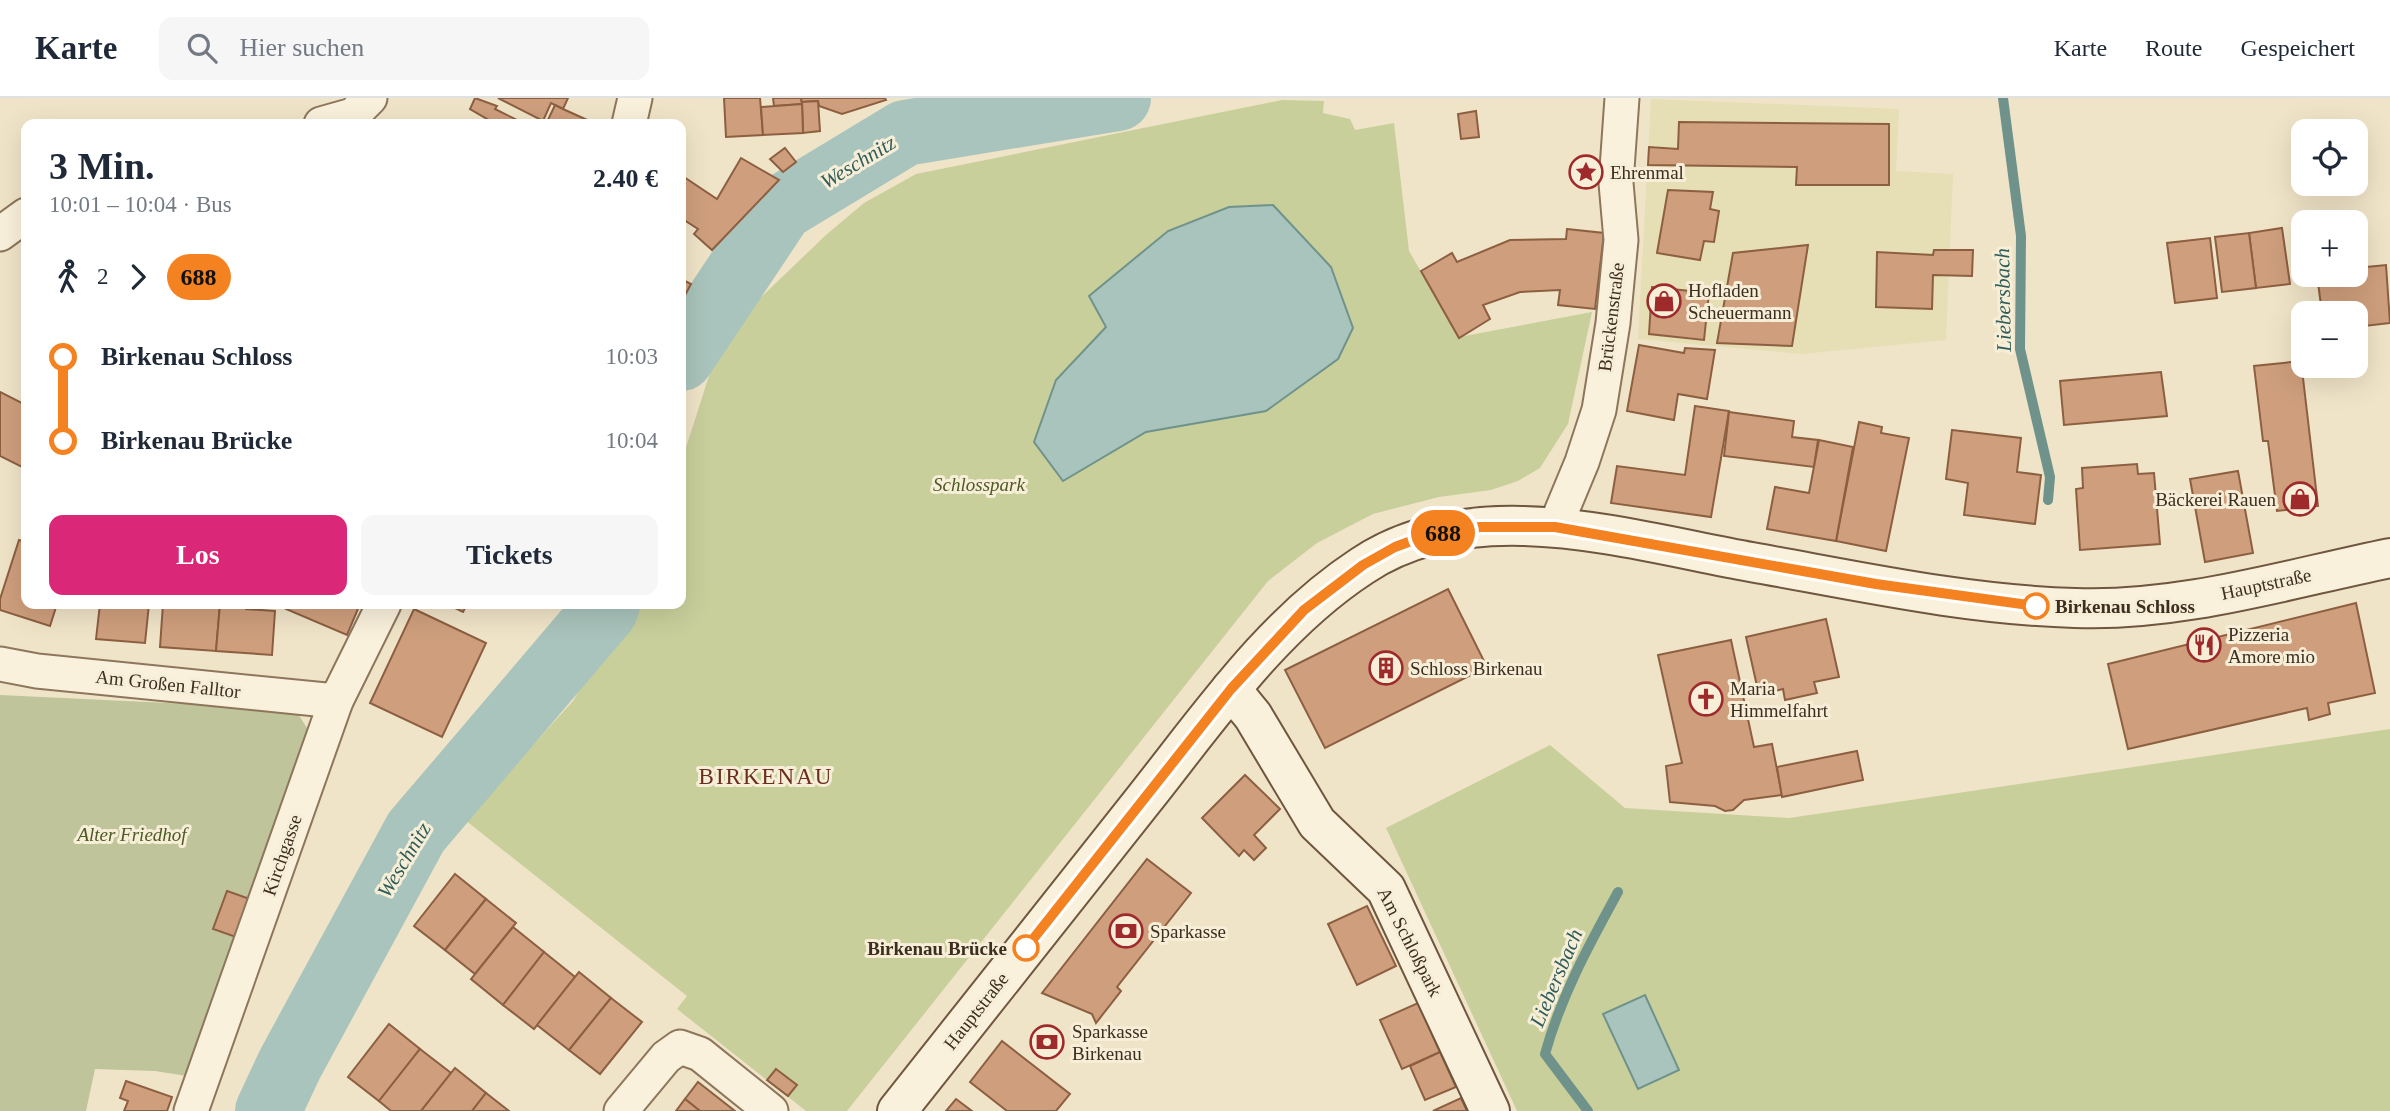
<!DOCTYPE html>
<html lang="de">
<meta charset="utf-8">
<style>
body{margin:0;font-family:"Times New Roman",serif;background:#f6f6f7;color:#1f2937;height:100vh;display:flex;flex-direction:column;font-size:26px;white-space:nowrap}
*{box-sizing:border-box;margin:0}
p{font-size:23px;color:#747a83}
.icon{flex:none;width:38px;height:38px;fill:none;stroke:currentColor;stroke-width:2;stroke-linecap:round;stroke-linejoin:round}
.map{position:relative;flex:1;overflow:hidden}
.panel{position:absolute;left:21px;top:21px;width:665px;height:490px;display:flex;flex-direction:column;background:#fff;border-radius:14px;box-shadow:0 7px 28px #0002}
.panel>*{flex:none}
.badge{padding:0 14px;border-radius:23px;font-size:24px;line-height:46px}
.controls{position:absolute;left:2291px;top:21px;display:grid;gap:14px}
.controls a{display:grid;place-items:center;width:77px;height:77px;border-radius:14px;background:#fff;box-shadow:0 7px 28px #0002;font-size:35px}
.map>.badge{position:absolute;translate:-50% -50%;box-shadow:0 0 0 4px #fff}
.legs{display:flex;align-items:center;gap:10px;height:77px;padding:0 28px;font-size:23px}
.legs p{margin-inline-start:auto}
.overview{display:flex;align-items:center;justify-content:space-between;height:119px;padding:0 28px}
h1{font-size:38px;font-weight:600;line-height:52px}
.cta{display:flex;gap:14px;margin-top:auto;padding:14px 28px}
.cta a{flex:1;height:80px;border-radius:14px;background:#db2777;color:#fff;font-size:28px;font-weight:600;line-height:80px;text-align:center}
.cta a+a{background:#f6f6f7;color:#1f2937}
ul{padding:0 28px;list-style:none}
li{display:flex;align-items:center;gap:24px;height:84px;font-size:26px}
li i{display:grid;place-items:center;width:10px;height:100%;margin:0 9px;background:currentColor}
li i::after{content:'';width:18px;height:18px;margin:-9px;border:5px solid;border-radius:50%;background:#fff}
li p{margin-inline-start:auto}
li:first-child i{background:linear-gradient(#0000 50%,currentColor 0)}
li:last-child i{background:linear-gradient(currentColor 50%,#0000 0)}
header{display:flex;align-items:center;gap:42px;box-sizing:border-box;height:98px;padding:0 35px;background:#fff;border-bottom:2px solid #e0e1e3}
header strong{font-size:33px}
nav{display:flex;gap:38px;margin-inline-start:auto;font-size:24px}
.search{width:490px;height:63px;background:#f6f6f7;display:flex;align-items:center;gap:18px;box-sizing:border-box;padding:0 24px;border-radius:14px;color:#747a83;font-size:26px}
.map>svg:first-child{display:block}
.farmland{fill:#e6deb5}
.green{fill:#c9cf9b}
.cemetery{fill:#bfc49a}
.water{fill:#a9c4bc;stroke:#6f938a;stroke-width:2}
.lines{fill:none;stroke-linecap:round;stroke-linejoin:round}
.stream{stroke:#6f938a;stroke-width:10}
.river{stroke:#a9c4bc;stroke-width:66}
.building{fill:#cf9f7d;stroke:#8d5f41;stroke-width:2}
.street-casing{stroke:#8d765c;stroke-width:37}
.secondary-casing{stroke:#6f573f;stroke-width:42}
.street{stroke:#faf1dc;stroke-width:33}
.secondary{stroke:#faf1dc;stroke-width:38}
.line-1-casing{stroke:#fff;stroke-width:16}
.line-1{stroke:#f58220;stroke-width:10}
.stop-1-dot{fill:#fff;stroke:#f58220;stroke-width:3.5}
.labels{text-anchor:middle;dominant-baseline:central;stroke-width:6;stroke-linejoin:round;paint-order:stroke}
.poi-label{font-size:19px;fill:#3d2e20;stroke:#f7eed8;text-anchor:start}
.street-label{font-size:19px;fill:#3d2e20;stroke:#f7eed8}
.park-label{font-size:19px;font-style:italic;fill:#4d5a26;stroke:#f7eed8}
.stop-label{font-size:19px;font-weight:bold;fill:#3d2e20;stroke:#f7eed8;text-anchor:start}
.water-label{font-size:21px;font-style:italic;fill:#2f5d5a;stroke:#f7eed8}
.quarter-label{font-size:23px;letter-spacing:2px;fill:#6b2e1e;stroke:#f7eed8}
</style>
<header>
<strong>Karte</strong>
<div class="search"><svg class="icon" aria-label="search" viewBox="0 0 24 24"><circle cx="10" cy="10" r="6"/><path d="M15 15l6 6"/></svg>Hier suchen</div>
<nav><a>Karte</a><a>Route</a><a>Gespeichert</a></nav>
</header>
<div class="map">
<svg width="2390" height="1013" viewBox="0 0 2390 1013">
<rect width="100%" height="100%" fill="#f0e4c8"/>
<!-- farmland -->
<path class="farmland" d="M1651 1 1899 11 1896 73 1953 76 1946 242 1802 256 1638 241Z"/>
<!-- green -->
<g class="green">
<path d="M1282 2 1324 3 1323 15 1350 21 1355 32 1394 25 1409 153 1459 239 1592 214 1568 326 1540 370 1518 383 1491 392 1439 399 1373 416 1317 445 1268 483 847 1013H806L677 911 687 898 465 722 573 603 631 506H681V365L718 250 758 202 827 136 864 105 916 76Z"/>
<path d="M2390 631V1013H1517L1386 730 1550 647 1625 710 1789 720Z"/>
</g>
<!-- cemetery -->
<path class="cemetery" d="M0 597 295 611 310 635 187 978 155 973 95 971 86 1013H0Z"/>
<!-- water -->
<g class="water">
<path d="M1273 107 1331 169 1353 230 1338 261 1266 313 1146 334 1063 383 1034 344 1056 282 1106 229 1089 198 1168 133 1229 109Z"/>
<path d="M1645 897 1679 972 1638 991 1603 916Z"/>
</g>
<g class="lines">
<!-- stream -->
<g class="stream">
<path d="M2003 0 2021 138 2020 251 2050 379 2048 402"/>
<path d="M1588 1013 1545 956C1561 898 1589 847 1618 794"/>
</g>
<!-- river -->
<g class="river">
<path d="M681 260 781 110 905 35 1118 0"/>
<path d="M268 1013 290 966 416 734 605 512 607 506"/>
</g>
</g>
<!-- building -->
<g class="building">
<path d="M475 0 497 8 495 11 525 26H497L489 22 470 11Z"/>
<path d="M498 0H568L563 11 551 5 543 23Z"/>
<path d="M724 0H760L763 37 726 39Z"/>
<path d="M773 0H801L802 6 774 8Z"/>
<path d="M801 0H885L886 2 842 16 819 8 818 3 802 4Z"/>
<path d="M818 3 820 33 803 35 802 4Z"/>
<path d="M802 6 803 35 763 37 761 9Z"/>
<path d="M555 7 563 11 596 26H546Z"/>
<path d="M1476 13 1479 39 1461 41 1458 16Z"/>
<path d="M1679 24 1889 26V87H1796L1797 69 1648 67 1649 49 1678 51Z"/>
<path d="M785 50 796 64 783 74 770 61Z"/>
<path d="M741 60 779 82 712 152 694 136 698 131 681 120V77L717 101Z"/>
<path d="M1668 92 1713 94 1710 111 1719 113 1714 144 1704 143 1700 162 1657 155Z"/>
<path d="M2282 130 2290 186 2256 190 2249 135Z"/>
<path d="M1567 131 1604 135 1595 211 1558 207 1560 192 1520 194 1483 207 1490 221 1459 240 1421 173 1452 155 1457 164 1510 142 1566 141Z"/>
<path d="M2249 135 2256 190 2222 194 2215 139Z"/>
<path d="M2210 140 2217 200 2175 205 2167 145Z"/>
<path d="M1808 147 1792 248 1717 245 1733 155Z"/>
<path d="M1934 152H1973L1972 178 1933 177 1932 211 1876 209 1877 154 1933 157Z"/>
<path d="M2386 167 2390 225 2356 229V215H2322L2317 177H2356V170Z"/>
<path d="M681 181 691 186 681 205Z"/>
<path d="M1652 189 1709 195 1704 242 1649 236Z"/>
<path d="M1639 247 1684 255 1685 250 1715 252 1707 301 1678 296 1674 322 1627 313Z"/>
<path d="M2301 263 2318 408 2277 413 2268 343H2263L2254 268Z"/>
<path d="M2161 274 2167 318 2064 327 2060 283Z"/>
<path d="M0 294 26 307V371L0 358Z"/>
<path d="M1695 308 1729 313 1711 419 1611 405 1617 368 1685 377Z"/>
<path d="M1729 314 1794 323 1792 339 1818 342 1814 369 1724 358Z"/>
<path d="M1859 324 1882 329 1881 335 1909 340 1886 453 1836 443Z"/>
<path d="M1952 332 2021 340 2017 374 2041 377 2035 426 1964 417 1968 385 1946 381Z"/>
<path d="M1819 342 1853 349 1836 443 1767 431 1775 389 1809 395Z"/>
<path d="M2137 366 2138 376 2154 375 2160 446 2080 452 2076 391 2083 390 2082 370Z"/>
<path d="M2238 373 2253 455 2205 464 2190 381Z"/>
<path d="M19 442 26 444V506H57L50 528 0 512V501Z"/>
<path d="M1448 491 1487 569 1325 650 1285 572Z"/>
<path d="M2356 505 2375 595 2328 605 2330 616 2309 622 2307 610 2128 651 2108 566Z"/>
<path d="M100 506H149L145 545 96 541Z"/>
<path d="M163 506H220L216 553 160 549Z"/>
<path d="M220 506H246V511L275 513 272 557 216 553Z"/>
<path d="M288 506H360L347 537 286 511Z"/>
<path d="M447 506H467L463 514Z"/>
<path d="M414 511 486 545 442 639 370 605Z"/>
<path d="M1826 521 1839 579 1814 584 1817 595 1785 602 1783 591 1759 597 1746 539Z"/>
<path d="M1731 542 1754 649 1772 646 1782 697 1744 702 1733 712 1725 713 1715 708 1670 704 1666 668 1682 665 1658 557Z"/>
<path d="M1857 653 1863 682 1782 699 1777 669Z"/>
<path d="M1245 677 1280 711 1254 737 1266 750 1254 762 1244 752 1239 758 1202 720Z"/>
<path d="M1147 761 1191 795 1117 889 1121 893 1096 925 1092 916 1042 895Z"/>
<path d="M455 776 486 801 445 852 414 828Z"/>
<path d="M227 793 250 801 236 839 213 831Z"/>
<path d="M486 801 516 825 475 876 445 852Z"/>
<path d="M1367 808 1396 868 1357 887 1328 826Z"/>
<path d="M513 829 544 854 503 907 471 881Z"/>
<path d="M544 854 575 879 534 931 503 907Z"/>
<path d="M579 874 611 900 569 952 537 927Z"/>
<path d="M611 900 642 924 600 976 569 952Z"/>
<path d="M1418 905 1440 954 1402 971 1380 922Z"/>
<path d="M389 926 420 951 379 1003 348 979Z"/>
<path d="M1002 943 1070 996 1056 1013H1007L970 984Z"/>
<path d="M420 951 451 975 421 1013H391L379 1003Z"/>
<path d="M1440 954 1456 989 1425 1002 1410 968Z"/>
<path d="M455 970 486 995 472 1013H421Z"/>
<path d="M776 971 797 987 788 998 767 982Z"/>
<path d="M126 983 172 999 167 1013H124L128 1003 120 1000Z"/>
<path d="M698 984 735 1013H700L685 1001Z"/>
<path d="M486 995 509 1013H472Z"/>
<path d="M1461 1000 1467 1013H1433Z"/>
<path d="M685 1001 700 1013H676Z"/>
<path d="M956 1001 972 1013H946Z"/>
</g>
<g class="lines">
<defs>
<g id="street">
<path d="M321 26 353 17 370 0"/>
<path d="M629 26 635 0"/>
<path d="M0 136 26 117"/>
<path d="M1555 429 1582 364 1599 312 1613 225 1621 142 1616 85 1622 0"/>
<path d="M0 566 37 573 336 603"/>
<path d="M191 1013 336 603 384 506"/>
<path d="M621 1013 666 959 680 949 700 956 771 1013"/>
</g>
<g id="secondary">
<path d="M1231 591 1253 618 1317 725 1386 791 1490 1013"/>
<path d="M897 1013C980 909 1062 804 1145 700 1210 618 1273 526 1362 468 1474 393 1628 442 1751 464 1858 483 1966 507 2075 510 2181 514 2287 481 2390 460"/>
</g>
</defs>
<!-- street casing -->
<use href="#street" class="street-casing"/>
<!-- secondary casing -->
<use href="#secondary" class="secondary-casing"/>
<!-- street -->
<use href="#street" class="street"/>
<!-- secondary -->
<use href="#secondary" class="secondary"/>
</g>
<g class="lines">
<defs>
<path id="line-1" d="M1026 850 1231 591 1304 512 1363 467 1395 449 1422 439 1480 429H1555L1876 486 2036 508"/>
</defs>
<!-- line-1 casing -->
<use href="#line-1" class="line-1-casing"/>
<!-- line-1 -->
<use href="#line-1" class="line-1"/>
</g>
<!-- icons -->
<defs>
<symbol id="sight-ring" viewBox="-11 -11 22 22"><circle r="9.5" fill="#f7eed8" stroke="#9e2a2b" stroke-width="1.5"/><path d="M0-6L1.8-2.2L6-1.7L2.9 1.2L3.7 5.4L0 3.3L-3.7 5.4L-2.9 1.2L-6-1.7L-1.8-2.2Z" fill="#9e2a2b"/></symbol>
<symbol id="shop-ring" viewBox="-11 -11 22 22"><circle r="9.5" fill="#f7eed8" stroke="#9e2a2b" stroke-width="1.5"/><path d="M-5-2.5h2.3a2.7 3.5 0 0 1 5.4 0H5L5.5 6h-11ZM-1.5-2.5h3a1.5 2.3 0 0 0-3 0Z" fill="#9e2a2b"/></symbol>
<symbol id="restaurant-ring" viewBox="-11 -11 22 22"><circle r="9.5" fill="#f7eed8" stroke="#9e2a2b" stroke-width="1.5"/><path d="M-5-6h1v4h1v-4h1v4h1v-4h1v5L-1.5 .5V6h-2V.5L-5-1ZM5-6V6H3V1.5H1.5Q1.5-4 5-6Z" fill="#9e2a2b"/></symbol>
<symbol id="building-ring" viewBox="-11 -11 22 22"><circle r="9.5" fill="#f7eed8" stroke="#9e2a2b" stroke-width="1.5"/><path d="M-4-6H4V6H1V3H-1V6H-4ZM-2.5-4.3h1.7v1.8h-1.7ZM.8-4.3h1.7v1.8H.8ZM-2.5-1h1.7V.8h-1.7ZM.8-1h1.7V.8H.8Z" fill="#9e2a2b"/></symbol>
<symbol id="church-ring" viewBox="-11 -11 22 22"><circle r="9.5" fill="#f7eed8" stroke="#9e2a2b" stroke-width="1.5"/><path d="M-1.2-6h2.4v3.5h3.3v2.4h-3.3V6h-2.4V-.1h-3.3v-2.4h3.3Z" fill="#9e2a2b"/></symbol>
<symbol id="bank-ring" viewBox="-11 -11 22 22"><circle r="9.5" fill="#f7eed8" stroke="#9e2a2b" stroke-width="1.5"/><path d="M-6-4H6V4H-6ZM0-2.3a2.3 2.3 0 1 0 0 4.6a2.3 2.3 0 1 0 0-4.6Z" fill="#9e2a2b"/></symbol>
</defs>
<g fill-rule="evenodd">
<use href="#sight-ring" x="1567" y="55" width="38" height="38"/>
<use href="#shop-ring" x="1645" y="184" width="38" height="38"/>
<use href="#shop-ring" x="2281" y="382" width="38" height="38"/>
<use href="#restaurant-ring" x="2185" y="528" width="38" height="38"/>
<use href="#building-ring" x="1367" y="551" width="38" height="38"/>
<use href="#church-ring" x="1687" y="582" width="38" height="38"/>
<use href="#bank-ring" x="1107" y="814" width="38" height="38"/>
<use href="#bank-ring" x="1028" y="925" width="38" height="38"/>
</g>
<!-- markers -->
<g class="stop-1-dot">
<circle cx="2036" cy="508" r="12"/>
<circle cx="1026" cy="850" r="12"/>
</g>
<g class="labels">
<!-- poi labels -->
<g class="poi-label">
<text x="1610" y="74">Ehrenmal</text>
<text x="1688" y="192">Hofladen<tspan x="1688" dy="22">Scheuermann</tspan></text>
<text x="2276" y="401" text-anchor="end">Bäckerei Rauen</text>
<text x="2228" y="536">Pizzeria<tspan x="2228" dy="22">Amore mio</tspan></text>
<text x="1410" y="570">Schloss Birkenau</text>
<text x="1730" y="590">Maria<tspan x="1730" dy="22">Himmelfahrt</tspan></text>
<text x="1150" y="833">Sparkasse</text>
<text x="1072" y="933">Sparkasse<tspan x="1072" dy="22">Birkenau</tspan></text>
</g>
<!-- street labels -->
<g class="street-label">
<text transform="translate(1611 219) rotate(-83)">Brückenstraße</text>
<text transform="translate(2266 486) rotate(-12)">Hauptstraße</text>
<text transform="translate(168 586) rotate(6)">Am Großen Falltor</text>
<text transform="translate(282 757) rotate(-71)">Kirchgasse</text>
<text transform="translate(1410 844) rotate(63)">Am Schloßpark</text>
<text transform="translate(976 913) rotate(-52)">Hauptstraße</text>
</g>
<!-- park labels -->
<g class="park-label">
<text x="979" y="386">Schlosspark</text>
<text x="132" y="736">Alter Friedhof</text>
</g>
<!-- stop labels -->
<g class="stop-label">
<text x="2055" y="508">Birkenau Schloss</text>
<text x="1007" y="850" text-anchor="end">Birkenau Brücke</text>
</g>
<!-- water labels -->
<g class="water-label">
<text transform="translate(858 64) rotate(-31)">Weschnitz</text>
<text transform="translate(2003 202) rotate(-91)">Liebersbach</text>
<text transform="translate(404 762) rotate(-59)">Weschnitz</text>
<text transform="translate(1556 880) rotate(-67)">Liebersbach</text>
</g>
<!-- quarter labels -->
<g class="quarter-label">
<text x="766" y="678">BIRKENAU</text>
</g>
</g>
</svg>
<div class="controls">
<a><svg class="icon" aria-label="locate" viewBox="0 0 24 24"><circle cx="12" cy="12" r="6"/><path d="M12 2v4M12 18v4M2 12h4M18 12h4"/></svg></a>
<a>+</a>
<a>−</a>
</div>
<b class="badge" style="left:1443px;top:435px;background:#f58220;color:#111">688</b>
<section class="panel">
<div class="overview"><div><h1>3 Min.</h1><p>10:01 – 10:04 · Bus</p></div><b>2.40 €</b></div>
<div class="legs"><svg class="icon" aria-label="walk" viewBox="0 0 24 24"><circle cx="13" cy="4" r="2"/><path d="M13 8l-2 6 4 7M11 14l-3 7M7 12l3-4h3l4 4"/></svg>2<svg class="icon" aria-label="forward" viewBox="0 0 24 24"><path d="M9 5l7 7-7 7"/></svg><b class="badge" style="background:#f58220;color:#111">688</b></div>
<ul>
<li><i style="color:#f58220"></i><b>Birkenau Schloss</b><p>10:03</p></li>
<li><i style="color:#f58220"></i><b>Birkenau Brücke</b><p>10:04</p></li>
</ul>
<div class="cta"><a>Los</a><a>Tickets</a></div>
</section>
</div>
